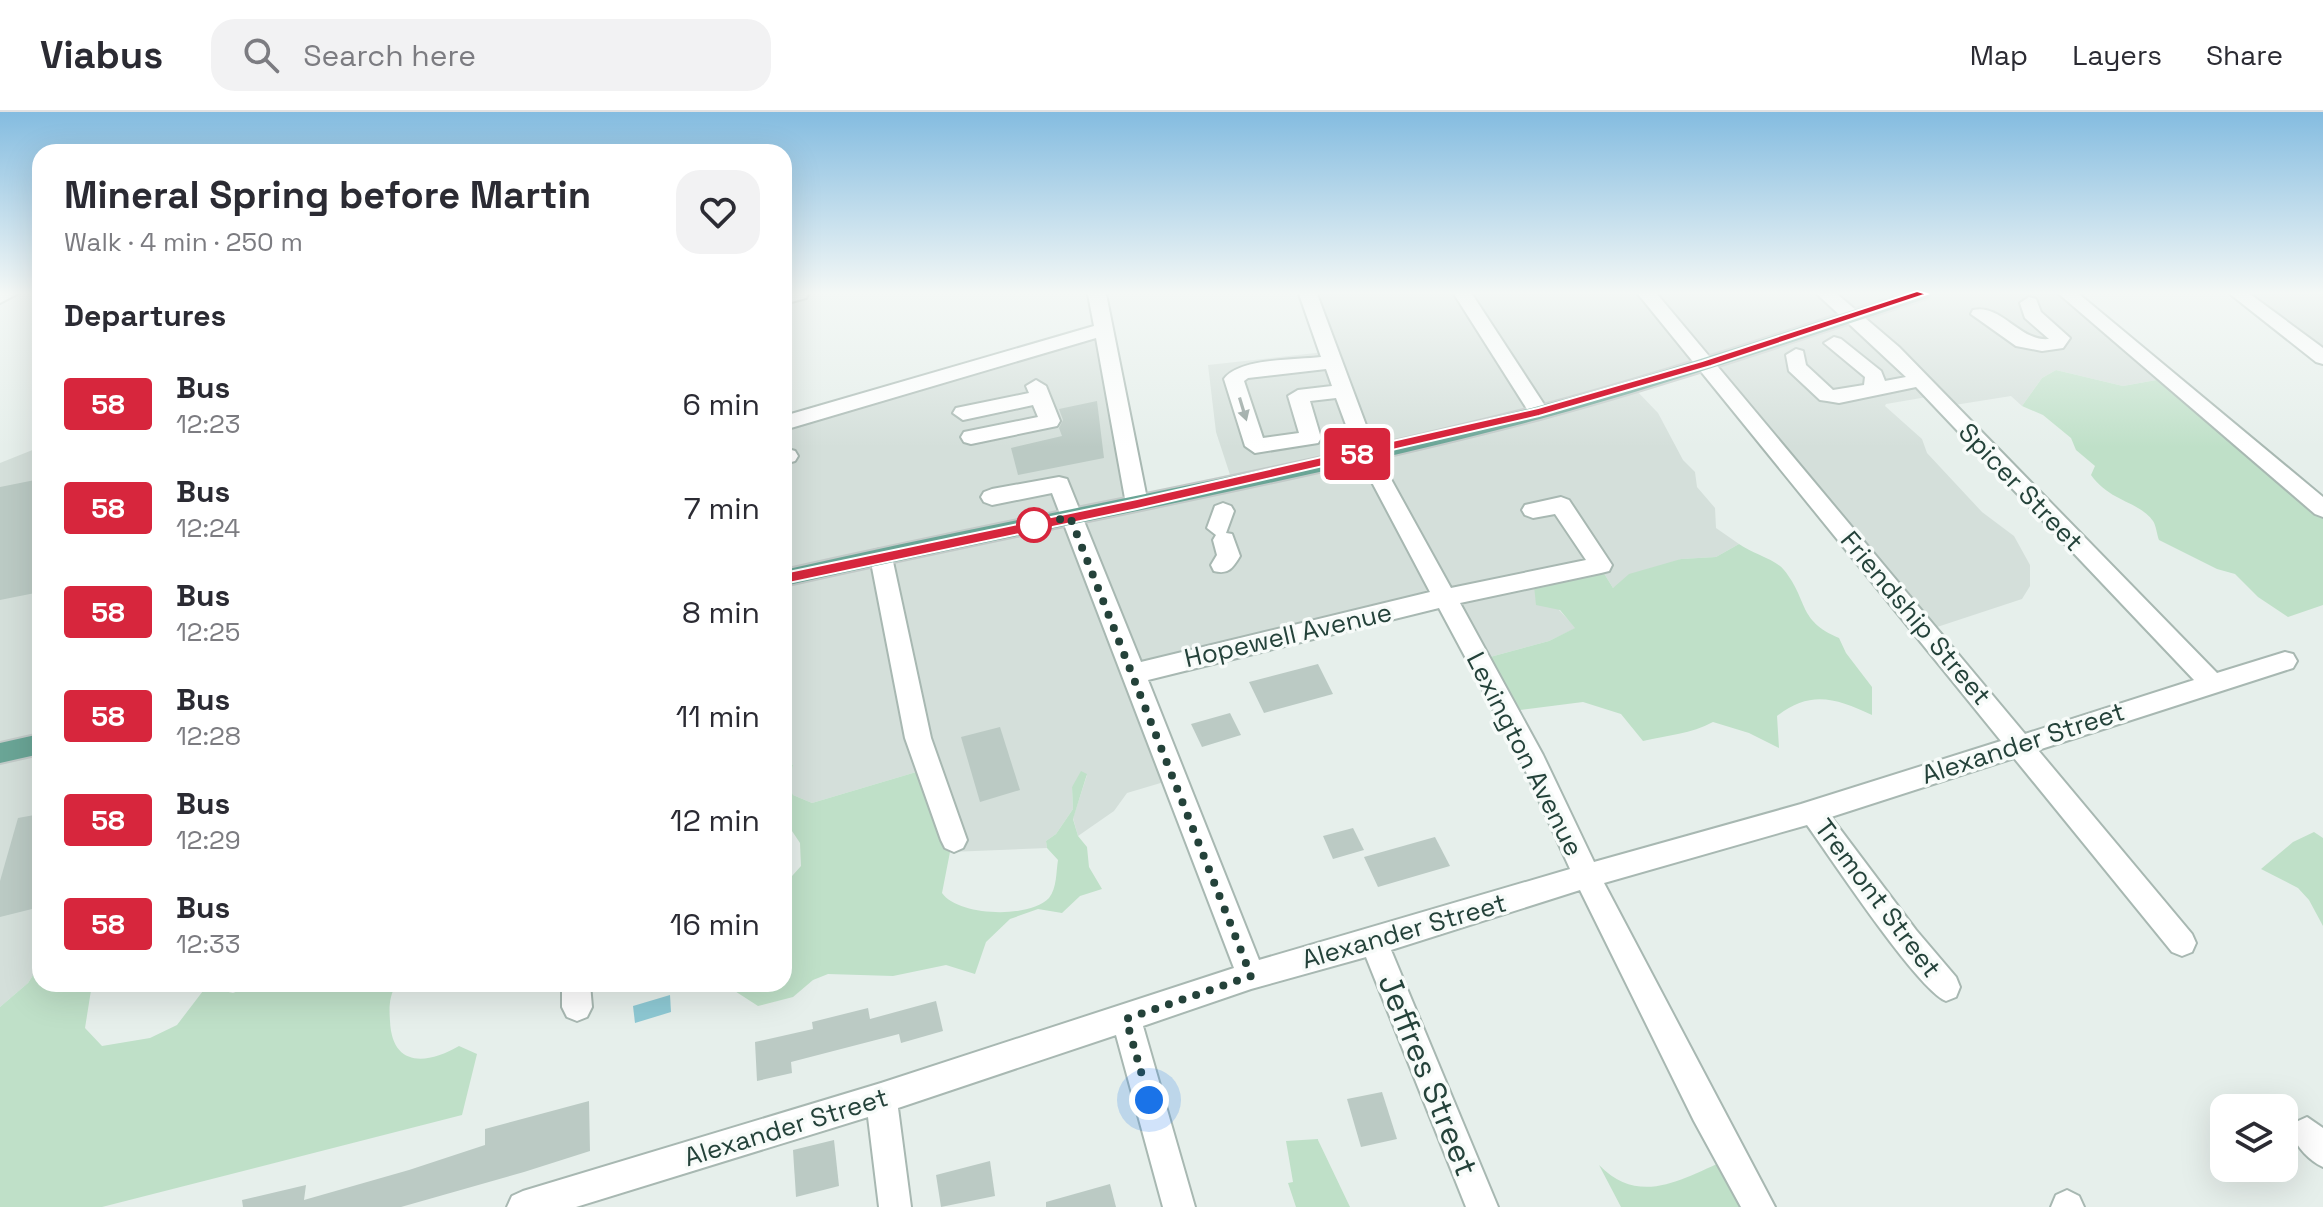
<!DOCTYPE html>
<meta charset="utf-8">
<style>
body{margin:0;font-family:"Space Grotesk",sans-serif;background:#f2f2f3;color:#2b2b33;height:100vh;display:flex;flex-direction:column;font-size:30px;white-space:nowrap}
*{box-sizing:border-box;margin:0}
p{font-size:26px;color:#7c7c81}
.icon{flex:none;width:44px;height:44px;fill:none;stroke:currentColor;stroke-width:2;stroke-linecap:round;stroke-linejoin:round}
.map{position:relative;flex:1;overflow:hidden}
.side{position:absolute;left:32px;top:32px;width:760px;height:848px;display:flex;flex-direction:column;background:#fff;border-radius:24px;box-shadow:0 8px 32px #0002}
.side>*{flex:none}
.badge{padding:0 16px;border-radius:6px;font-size:28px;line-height:52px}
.fabs{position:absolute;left:2210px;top:982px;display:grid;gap:16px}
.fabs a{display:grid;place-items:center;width:88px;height:88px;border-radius:16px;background:#fff;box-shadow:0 8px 32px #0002;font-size:40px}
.you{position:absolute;width:40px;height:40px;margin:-20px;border:6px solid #fff;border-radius:50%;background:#1a73e8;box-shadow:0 0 0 12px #1a73e833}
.map>.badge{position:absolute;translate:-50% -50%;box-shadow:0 0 0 4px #fff}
h2{padding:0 32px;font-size:30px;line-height:72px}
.round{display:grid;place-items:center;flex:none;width:84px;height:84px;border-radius:24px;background:#f2f2f3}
.summary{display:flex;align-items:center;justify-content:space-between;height:136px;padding:0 32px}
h1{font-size:38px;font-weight:700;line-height:60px}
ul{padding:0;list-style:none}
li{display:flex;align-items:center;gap:24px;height:104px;padding:0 32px}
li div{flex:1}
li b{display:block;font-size:30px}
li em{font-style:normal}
li .badge{min-width:88px;font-weight:700;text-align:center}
header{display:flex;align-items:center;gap:48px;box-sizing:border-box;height:112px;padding:0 40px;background:#fff;border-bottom:2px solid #e1e1e2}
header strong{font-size:38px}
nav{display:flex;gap:44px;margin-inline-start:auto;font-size:28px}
.search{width:560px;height:72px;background:#f2f2f3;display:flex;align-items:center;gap:20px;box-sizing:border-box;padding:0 28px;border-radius:24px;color:#7c7c81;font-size:30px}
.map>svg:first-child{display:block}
.built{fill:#d4dfda}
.green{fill:#bfe0c8}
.water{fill:#8ec9d4}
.building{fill:#bbcac4}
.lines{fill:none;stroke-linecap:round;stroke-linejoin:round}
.minor-casing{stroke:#a8b8b2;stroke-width:4}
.major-casing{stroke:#c2cac8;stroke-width:4}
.minor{fill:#fff;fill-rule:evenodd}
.major{fill:#6aa596;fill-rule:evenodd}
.oneway{fill:#92a09c}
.line{fill:#d7263d;stroke:#fff;stroke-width:2}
.walk{stroke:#24423a;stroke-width:8;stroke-dasharray:0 14.4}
.stop-dot{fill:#fff;stroke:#d7263d;stroke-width:4}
.labels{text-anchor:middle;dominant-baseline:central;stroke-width:7;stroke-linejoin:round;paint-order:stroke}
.street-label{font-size:26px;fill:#24423a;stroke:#f7fbf9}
.near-street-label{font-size:32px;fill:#24423a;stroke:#f7fbf9}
</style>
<header>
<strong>Viabus</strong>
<div class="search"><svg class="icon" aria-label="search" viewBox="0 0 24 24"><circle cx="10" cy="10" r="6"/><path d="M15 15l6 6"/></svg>Search here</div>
<nav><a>Map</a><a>Layers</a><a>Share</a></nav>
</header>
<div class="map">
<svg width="2323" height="1095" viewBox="0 0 2323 1095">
<rect width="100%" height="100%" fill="#e6efeb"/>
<!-- built -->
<g class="built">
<path d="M1304 182H2063L2162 267 2123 274 2056 258 2042 266 2022 294 2011 284 1942 295 1927 285 1886 292 1885 294 1922 327 1927 341 1982 400 2014 424 2030 453V474L2022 487 1925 519 1705 255 1635 277 1658 301 1683 348 1695 360 1697 375 1715 396 1716 416 1739 432 1716 445 1681 447 1613 476 1605 463 1559 498 1576 516 1549 529 1479 548 1440 494 1142 564 1174 667 1127 681 1114 699 1078 724 1073 706 1087 663 1072 675 1073 697 1056 722 1046 729 1047 736 950 740 923 658 812 691 793 683 789 672 793 653 784 647V315L1099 226 1140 391 1234 375 1216 320 1208 253 1325 240Z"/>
<path d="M2251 182H2323V236Z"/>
<path d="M40 335V852L28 871 0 895V351Z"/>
</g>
<!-- green -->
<g class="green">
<path d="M2056 258 2123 274 2162 267 2323 403V493L2288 505 2258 485 2235 462 2217 457 2159 428C2157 423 2156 413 2153 409 2139 389 2110 390 2091 363L2095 354 2076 338 2071 326 2043 303 2022 294 2042 266Z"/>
<path d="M1739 432C1751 441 1775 447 1784 458 1809 489 1797 508 1839 526L1846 541 1872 575V603C1836 586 1810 578 1777 604L1779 636 1749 621 1713 610C1691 622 1668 623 1643 629L1621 602 1583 590 1512 599 1479 548 1549 529 1575 516 1560 498 1536 493 1533 464 1591 453 1605 463 1613 476 1629 462 1681 447 1716 445Z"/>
<path d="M784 647 793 653 789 672 793 683 812 691 923 658 950 740 942 781C958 804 1029 807 1049 786 1057 776 1056 760 1058 748L1047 736 1046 729 1056 722 1073 697 1072 675 1081 659 1087 662 1073 707 1078 724 1087 735 1089 755 1102 777 1080 784 1062 801 1038 797 1010 807 986 830 975 862 946 853 893 864 828 862 813 868 793 885 758 894 724 872H784V773L801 754 800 731 784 707Z"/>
<path d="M2314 720 2323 726V814L2309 788 2298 776 2261 757 2293 730Z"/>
<path d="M40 852V872H92L85 916 102 934 150 926 177 913 206 875 233 881 256 872H397C389 883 389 896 390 909 392 955 426 953 459 934L477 942 462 1003 102 1095H0V895L28 871Z"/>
<path d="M1318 1027V1028L1350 1095H1296L1288 1071 1293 1070 1286 1029Z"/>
<path d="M1728 1047 1755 1095H1621L1599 1053C1640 1095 1682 1067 1728 1047Z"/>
</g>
<!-- water -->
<path class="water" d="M670 883 671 900 635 911 633 894Z"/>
<!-- building -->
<g class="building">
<path d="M1097 289 1104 346 1018 363 1011 336 1062 324 1059 316 1063 308 1059 297Z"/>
<path d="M40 367V480L0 488V375Z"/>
<path d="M1318 552 1333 582 1264 601 1249 570Z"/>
<path d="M1230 601 1241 623 1202 635 1191 612Z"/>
<path d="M1000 615 1020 678 980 690 961 625Z"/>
<path d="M40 702V795L0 805V769L18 706Z"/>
<path d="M1353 716 1364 738 1333 747 1323 724Z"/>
<path d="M1435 725 1450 754 1378 775 1364 745Z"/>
<path d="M936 889 943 919 901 931 899 922 791 950 792 961 757 969 755 930 813 917 812 910 868 896 870 907Z"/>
<path d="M1382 980 1397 1027 1361 1035 1347 987Z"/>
<path d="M589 989 590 1039 524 1060 401 1095H243L242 1088 306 1073 304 1088 409 1058 485 1033V1017Z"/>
<path d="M834 1028 839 1074 796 1085 793 1038Z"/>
<path d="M990 1049 995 1084 941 1095 936 1063Z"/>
<path d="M1110 1072 1116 1095H1046V1090Z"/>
</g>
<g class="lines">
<defs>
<g id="minor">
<path d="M0 182H17L0 191Z"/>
<path d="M784 182H808L806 186 784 192Z"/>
<path d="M1088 182H1106L1148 392 1145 397H1129L1126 392 1096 226 784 318V304L1094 214Z"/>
<path d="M1299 182H1317L1376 340 1451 476 1586 448 1555 402 1533 406 1525 403 1522 398 1525 393 1561 385 1569 388 1612 453 1609 459 1601 461 1460 491 1543 643 1594 750 1801 692 2001 629 1638 182H1657L2025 622 2194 568 1916 275 1839 291 1827 289 1820 288 1789 259 1786 243 1796 237 1803 239 1806 253 1833 278 1864 273 1865 265 1824 231 1834 225 1841 227 1881 259 1885 269 1906 265 1817 182H1837L1899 235 2217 561 2285 540 2293 542 2297 549 2293 556 2038 638 2192 822 2196 831 2192 840 2182 844 2172 840 2014 646 1831 705 1916 818 1956 865 1960 875 1956 885 1946 889C1917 877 1831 746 1807 713L1604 771 1775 1095H1741L1694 1009 1580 778 1391 838 1498 1095H1466L1366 845 1251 877 1143 914 1195 1095H1163L1116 923 898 996 911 1095H879L868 1005 576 1095H507L512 1084 523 1079 881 971 1234 856 1052 381 992 393 984 390 981 385 984 380 992 377 1059 365 1067 367 1141 550 1430 480 1356 340 1336 286 1310 289 1321 326 1318 331 1255 341 1245 334 1224 267C1239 246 1296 248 1321 245ZM1326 257 1332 274 1298 278 1288 284 1299 321 1263 326 1244 269 1248 266ZM1439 496 1523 653 1570 757 1259 848 1148 568Z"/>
<path d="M1454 182H1472L1549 300 1546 305H1532Z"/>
<path d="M2059 182H2079L2323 385V405L2315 402Z"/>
<path d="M2230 182H2250L2323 236V252L2316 250Z"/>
<path d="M2029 185 2036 187 2041 200 2070 226 2063 236 2042 239 2016 234 1971 202 1973 198C2001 191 2020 230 2049 227L2025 206 2020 191Z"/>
<path d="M1036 268 1046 274 1060 309 1057 314 971 332 964 330 961 325 964 320 1038 305 1033 293 963 308 953 301 956 296 1029 281 1026 274Z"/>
<path d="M788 337 795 339 798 344 795 349 784 352V338Z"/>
<path d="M1223 391 1231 394 1234 399 1226 421 1232 422 1240 444C1233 456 1228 463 1214 459L1211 453 1217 443 1213 428 1216 423 1207 416 1215 394Z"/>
<path d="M881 437 889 439 892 445 931 626 967 728 963 736 954 740 945 736 941 728 905 626 870 445 873 439Z"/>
<path d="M562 872H590L592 895 587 905 577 909 567 905 562 895Z"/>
<path d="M2307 1005 2323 1016V1055C2308 1048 2298 1036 2291 1021L2296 1010Z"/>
<path d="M2067 1078 2079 1084 2084 1095H2051L2056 1083Z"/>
</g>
<g id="major">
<path d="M1903 182H1930L1928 186C1799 227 1671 272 1540 307 1291 372 1036 417 784 474V458C1035 401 1290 358 1539 294 1662 262 1782 220 1903 182Z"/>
<path d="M40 622V642L0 651V631Z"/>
</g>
</defs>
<!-- minor casing -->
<use href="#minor" class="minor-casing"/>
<!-- major casing -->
<use href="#major" class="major-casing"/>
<!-- minor -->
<use href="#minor" class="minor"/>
<!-- major -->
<use href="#major" class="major"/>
</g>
<!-- one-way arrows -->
<defs><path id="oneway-solid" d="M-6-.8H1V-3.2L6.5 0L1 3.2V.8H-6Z" transform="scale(2)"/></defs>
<use class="oneway" href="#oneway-solid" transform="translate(1243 297) rotate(73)"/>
<!-- sky -->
<linearGradient id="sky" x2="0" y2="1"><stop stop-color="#84bce0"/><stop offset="0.54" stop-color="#f4f8f6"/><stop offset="1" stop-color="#f4f8f6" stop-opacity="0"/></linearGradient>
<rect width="2323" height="335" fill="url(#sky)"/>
<!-- line -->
<path class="line" d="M1917 179 1927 182 1711 254 1539 304 1137 397 784 472 777 466 784 461 1137 387 1538 296 1702 249Z"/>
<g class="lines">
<!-- walk -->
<path class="walk" d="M1034 413 1026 415 1070 405 1251 864 1126 907 1149 988"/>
</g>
<!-- markers -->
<circle class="stop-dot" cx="1034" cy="413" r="16"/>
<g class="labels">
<!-- street labels -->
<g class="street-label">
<text transform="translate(2021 375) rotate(46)">Spicer Street</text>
<text transform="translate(1916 506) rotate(50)">Friendship Street</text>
<text transform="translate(1288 523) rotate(-13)">Hopewell Avenue</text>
<text transform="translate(2023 631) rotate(-18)">Alexander Street</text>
<text transform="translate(1525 642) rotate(63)">Lexington Avenue</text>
<text transform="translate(1878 786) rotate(53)">Tremont Street</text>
<text transform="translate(1404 819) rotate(-16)">Alexander Street</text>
<text transform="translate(786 1015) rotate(-17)">Alexander Street</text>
</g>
<!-- near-street labels -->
<g class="near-street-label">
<text transform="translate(1428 963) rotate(68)">Jeffres Street</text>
</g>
</g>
</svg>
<div class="fabs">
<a><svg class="icon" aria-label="layers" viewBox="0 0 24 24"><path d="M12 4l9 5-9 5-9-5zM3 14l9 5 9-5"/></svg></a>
</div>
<div class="you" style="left:1149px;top:988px"></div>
<b class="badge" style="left:1357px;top:342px;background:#d7263d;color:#fff">58</b>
<section class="side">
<div class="summary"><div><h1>Mineral Spring before Martin</h1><p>Walk · 4 min · 250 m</p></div><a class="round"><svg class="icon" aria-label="heart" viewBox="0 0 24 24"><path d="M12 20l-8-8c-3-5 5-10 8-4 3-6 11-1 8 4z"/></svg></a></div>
<h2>Departures</h2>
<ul>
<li><span class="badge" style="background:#d7263d;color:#fff">58</span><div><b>Bus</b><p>12:23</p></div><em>6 min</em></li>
<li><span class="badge" style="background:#d7263d;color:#fff">58</span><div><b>Bus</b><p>12:24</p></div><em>7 min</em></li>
<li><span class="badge" style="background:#d7263d;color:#fff">58</span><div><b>Bus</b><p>12:25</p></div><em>8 min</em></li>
<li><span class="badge" style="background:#d7263d;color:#fff">58</span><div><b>Bus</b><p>12:28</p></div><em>11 min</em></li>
<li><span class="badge" style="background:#d7263d;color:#fff">58</span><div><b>Bus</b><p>12:29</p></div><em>12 min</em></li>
<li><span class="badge" style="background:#d7263d;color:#fff">58</span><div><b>Bus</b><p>12:33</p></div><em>16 min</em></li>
</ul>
</section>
</div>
